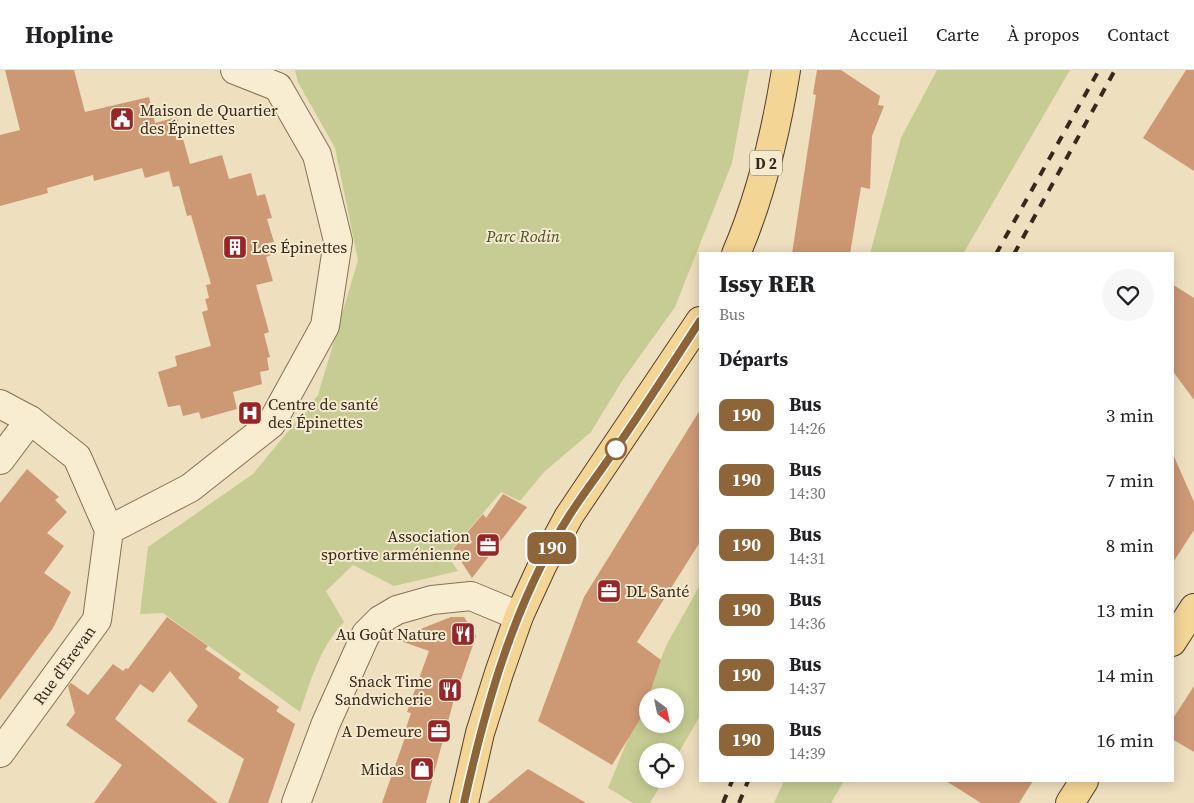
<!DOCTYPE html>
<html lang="fr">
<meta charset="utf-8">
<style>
body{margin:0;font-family:"Source Serif 4",serif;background:#f6f6f6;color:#202124;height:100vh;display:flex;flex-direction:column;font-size:19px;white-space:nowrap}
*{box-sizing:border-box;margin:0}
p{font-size:16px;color:#757577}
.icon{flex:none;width:28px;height:28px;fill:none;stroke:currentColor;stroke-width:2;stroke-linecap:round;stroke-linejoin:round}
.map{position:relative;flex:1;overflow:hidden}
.sheet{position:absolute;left:699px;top:182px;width:475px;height:530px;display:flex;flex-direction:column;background:#fff;border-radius:0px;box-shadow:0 2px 12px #0003}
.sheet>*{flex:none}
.badge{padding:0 10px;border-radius:8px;font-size:18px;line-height:32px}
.needle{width:32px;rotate:147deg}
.controls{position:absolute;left:639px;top:618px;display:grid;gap:10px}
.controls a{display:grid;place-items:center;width:45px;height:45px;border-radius:50%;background:#fff;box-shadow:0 2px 12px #0003;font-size:25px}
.map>.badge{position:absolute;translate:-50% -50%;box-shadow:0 0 0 2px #fff}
h2{padding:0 20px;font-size:19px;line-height:45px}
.round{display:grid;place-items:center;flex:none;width:52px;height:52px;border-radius:26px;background:#f6f6f6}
.overview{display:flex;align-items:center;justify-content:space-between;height:85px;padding:0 20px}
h1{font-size:24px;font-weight:800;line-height:38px}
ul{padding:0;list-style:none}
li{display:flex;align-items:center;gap:15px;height:65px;padding:0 20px}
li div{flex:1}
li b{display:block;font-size:19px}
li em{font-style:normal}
li .badge{min-width:55px;font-weight:700;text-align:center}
header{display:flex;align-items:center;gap:30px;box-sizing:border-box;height:70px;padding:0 25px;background:#fff;border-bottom:1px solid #e0e0e0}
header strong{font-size:24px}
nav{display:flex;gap:28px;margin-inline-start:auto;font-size:18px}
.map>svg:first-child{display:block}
.green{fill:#c6cc93;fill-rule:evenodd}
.building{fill:#cd9874}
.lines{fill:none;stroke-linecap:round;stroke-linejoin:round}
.minor-casing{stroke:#877057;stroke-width:30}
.major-casing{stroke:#543e2c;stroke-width:30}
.minor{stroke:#f9edd1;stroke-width:28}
.major{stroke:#f3d595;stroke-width:28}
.rail{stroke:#36281c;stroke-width:4;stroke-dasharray:9 9;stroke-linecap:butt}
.line-casing{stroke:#fff;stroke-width:11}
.line{stroke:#8d6539;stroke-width:8}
.stop-dot{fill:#fff;stroke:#8d6539;stroke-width:2.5}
.labels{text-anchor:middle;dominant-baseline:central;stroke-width:4;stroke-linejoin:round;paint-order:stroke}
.shield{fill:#f6eace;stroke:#706251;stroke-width:1}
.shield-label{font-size:15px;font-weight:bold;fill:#36281c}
.poi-label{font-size:16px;fill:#36281c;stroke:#f6eace;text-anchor:end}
.park-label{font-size:16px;font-style:italic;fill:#475322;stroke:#f6eace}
.street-label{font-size:16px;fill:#36281c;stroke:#f6eace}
</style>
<header>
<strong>Hopline</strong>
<nav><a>Accueil</a><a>Carte</a><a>À propos</a><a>Contact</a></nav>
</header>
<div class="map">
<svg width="1194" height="733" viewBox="0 0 1194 733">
<rect width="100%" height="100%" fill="#eedfbe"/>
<!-- green -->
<g class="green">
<path d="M295 0H749L732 93 675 237 622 311 591 362 544 402 520 431 501 422 447 485 458 501 394 516 353 495 326 521 344 552C320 577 311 610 300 642L163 543 140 544 148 477 253 404 318 325 358 190 335 78 298 12Z"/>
<path d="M937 0H1070L963 184H870L901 68Z"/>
<path d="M700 515V646L675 689V681H648V709H664L650 733H633L608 718 667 574ZM648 626H675V654H648Z"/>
<path d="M784 711H844L831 733H774Z"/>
</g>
<!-- building -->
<g class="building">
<path d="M5 0H74L85 42 149 27 155 53 177 47 190 94 222 85 229 109 251 103 257 126 265 124 272 148 267 149 274 172 268 173 271 185 266 187 273 211 256 215 269 262 264 264 270 287 267 288 269 300 260 302 262 314 233 322 237 339 201 349 199 342 183 346 180 335 168 337 158 302 177 296 175 286 211 276 202 242 208 240 205 229 209 228 206 215 211 214 191 145 187 146 179 116 173 117 169 101 145 108 142 98 94 111 93 105 47 118 48 123 0 136V65L20 60Z"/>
<path d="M817 0H841L880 26 878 35 884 36 872 66 870 119 861 117 850 184H792L816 25 813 24Z"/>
<path d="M1186 0H1194V101L1143 68Z"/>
<path d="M1172 214 1194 228V330L1172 300Z"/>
<path d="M700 340V472L637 572 661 590 642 646 612 695 538 651 584 527Z"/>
<path d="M1172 382 1194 432V460L1172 494Z"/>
<path d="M27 399 59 427 55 430 67 442 47 463 64 476 44 503 71 522 53 558 0 630V433Z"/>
<path d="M503 424 527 437 472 508 453 479 483 444 486 448Z"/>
<path d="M167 547 208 576 205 579 241 604 238 608 279 637 276 641 295 654 268 733H228L244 689 187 651 198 636 170 601 153 623 140 614 115 649 218 733H94L122 695 66 655 75 643 68 616 71 613 88 625 113 594 123 601 126 598 128 599Z"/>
<path d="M451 547H464L476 566 453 633 426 733H382L408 659 406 658 411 643 407 642 429 581 395 569Z"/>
<path d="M1194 616V682L1172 669V650Z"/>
<path d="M528 699 586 733H487Z"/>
<path d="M946 711H1033L1019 733H981Z"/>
</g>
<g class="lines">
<defs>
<g id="minor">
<path d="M0 334 30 350 77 387 109 460 97 550 0 683"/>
<path d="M0 390 30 350"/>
<path d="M109 460 190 418 271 354 325 256 338 171 317 85 278 17 235 0"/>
<path d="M296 733 326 653 366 564 380 550 397 540 432 530 471 526 519 546"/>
</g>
<g id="major">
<path d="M736 184C761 126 776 62 786 0"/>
<path d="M1172 572 1194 538"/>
<path d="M464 733 480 663 499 603 519 546 543 494 569 446 700 251"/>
<path d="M1070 733 1084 711"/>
</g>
</defs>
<!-- minor casing -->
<use href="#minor" class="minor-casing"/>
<!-- major casing -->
<use href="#major" class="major-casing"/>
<!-- minor -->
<use href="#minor" class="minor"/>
<!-- major -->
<use href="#major" class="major"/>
<!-- rail -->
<g class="rail">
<path d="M996 184 1099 0"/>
<path d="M1014 184 1115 0"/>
<path d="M723 733 732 711"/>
<path d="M739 733 748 711"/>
</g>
</g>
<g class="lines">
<defs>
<path id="line" d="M464 733C486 634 514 533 569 446 585 421 604 397 621 371 648 332 674 291 700 251"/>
</defs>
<!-- line casing -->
<use href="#line" class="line-casing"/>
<!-- line -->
<use href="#line" class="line"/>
</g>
<!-- icons -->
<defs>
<symbol id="civic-square" viewBox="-11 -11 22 22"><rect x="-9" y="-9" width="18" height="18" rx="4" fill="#962628" stroke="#f6eace"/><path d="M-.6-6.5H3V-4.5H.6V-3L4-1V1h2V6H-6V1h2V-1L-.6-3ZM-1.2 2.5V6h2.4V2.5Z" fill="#fff"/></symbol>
<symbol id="building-square" viewBox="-11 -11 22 22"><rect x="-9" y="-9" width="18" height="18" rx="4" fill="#962628" stroke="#f6eace"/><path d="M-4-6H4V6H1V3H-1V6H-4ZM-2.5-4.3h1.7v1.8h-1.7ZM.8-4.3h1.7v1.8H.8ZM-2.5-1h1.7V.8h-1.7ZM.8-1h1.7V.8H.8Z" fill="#fff"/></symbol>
<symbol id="hospital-square" viewBox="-11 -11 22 22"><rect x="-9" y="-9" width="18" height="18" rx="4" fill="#962628" stroke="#f6eace"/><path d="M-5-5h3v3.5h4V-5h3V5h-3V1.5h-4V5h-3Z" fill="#fff"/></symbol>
<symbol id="office-square" viewBox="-11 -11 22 22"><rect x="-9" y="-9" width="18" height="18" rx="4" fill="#962628" stroke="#f6eace"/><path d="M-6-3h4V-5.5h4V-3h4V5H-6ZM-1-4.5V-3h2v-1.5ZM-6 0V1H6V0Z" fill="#fff"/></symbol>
<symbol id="restaurant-square" viewBox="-11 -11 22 22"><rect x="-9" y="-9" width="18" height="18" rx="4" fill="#962628" stroke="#f6eace"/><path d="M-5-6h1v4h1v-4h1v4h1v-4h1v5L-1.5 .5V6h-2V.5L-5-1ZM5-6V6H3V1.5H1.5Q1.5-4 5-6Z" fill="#fff"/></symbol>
<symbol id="shop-square" viewBox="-11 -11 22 22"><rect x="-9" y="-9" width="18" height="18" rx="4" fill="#962628" stroke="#f6eace"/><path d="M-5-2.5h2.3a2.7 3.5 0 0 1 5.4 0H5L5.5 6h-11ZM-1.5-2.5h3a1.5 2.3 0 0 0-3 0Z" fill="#fff"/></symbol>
</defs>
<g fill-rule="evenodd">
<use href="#civic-square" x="108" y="35" width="28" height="28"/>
<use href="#building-square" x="221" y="163" width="28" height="28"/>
<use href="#hospital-square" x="236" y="329" width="28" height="28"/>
<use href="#office-square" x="474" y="461" width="28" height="28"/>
<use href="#office-square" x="595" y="507" width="28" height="28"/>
<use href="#restaurant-square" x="449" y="550" width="28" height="28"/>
<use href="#restaurant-square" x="436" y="606" width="28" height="28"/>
<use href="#office-square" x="425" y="647" width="28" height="28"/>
<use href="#shop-square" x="408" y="685" width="28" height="28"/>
</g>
<!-- markers -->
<circle class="stop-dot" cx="616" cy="379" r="10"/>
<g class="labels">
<!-- shield labels -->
<rect class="shield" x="750" y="80.5" width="32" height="25" rx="4"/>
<g class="shield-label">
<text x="766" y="93">D 2</text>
</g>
<!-- poi labels -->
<g class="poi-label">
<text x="140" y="40" text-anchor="start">Maison de Quartier<tspan x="140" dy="18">des Épinettes</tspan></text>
<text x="252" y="177" text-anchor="start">Les Épinettes</text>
<text x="268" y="334" text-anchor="start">Centre de santé<tspan x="268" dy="18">des Épinettes</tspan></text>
<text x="470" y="466">Association<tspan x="470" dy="18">sportive arménienne</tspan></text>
<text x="626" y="521" text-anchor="start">DL Santé</text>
<text x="446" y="564">Au Goût Nature</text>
<text x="432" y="611">Snack Time<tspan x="432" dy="18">Sandwicherie</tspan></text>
<text x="422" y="661">A Demeure</text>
<text x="404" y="699">Midas</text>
</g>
<!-- park labels -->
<g class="park-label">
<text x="523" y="166">Parc Rodin</text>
</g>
<!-- street labels -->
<g class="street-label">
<text transform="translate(64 595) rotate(-54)">Rue d'Erevan</text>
</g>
</g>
</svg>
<div class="controls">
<a><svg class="needle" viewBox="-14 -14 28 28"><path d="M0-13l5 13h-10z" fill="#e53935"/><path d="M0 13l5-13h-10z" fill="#757577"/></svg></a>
<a><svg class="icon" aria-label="locate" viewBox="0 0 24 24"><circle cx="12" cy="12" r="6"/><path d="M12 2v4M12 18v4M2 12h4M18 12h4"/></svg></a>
</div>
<b class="badge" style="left:552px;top:478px;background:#8d6539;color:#fff">190</b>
<section class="sheet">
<div class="overview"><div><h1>Issy RER</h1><p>Bus</p></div><a class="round"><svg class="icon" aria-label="heart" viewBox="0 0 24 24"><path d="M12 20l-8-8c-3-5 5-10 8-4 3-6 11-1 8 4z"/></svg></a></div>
<h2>Départs</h2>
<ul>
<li><span class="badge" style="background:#8d6539;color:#fff">190</span><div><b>Bus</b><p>14:26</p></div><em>3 min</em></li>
<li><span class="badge" style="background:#8d6539;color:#fff">190</span><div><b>Bus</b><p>14:30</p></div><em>7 min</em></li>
<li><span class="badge" style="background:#8d6539;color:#fff">190</span><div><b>Bus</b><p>14:31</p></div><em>8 min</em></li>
<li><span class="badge" style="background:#8d6539;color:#fff">190</span><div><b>Bus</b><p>14:36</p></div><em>13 min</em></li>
<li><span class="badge" style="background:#8d6539;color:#fff">190</span><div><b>Bus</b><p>14:37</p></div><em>14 min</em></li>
<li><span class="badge" style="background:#8d6539;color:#fff">190</span><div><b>Bus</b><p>14:39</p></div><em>16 min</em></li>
</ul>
</section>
</div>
